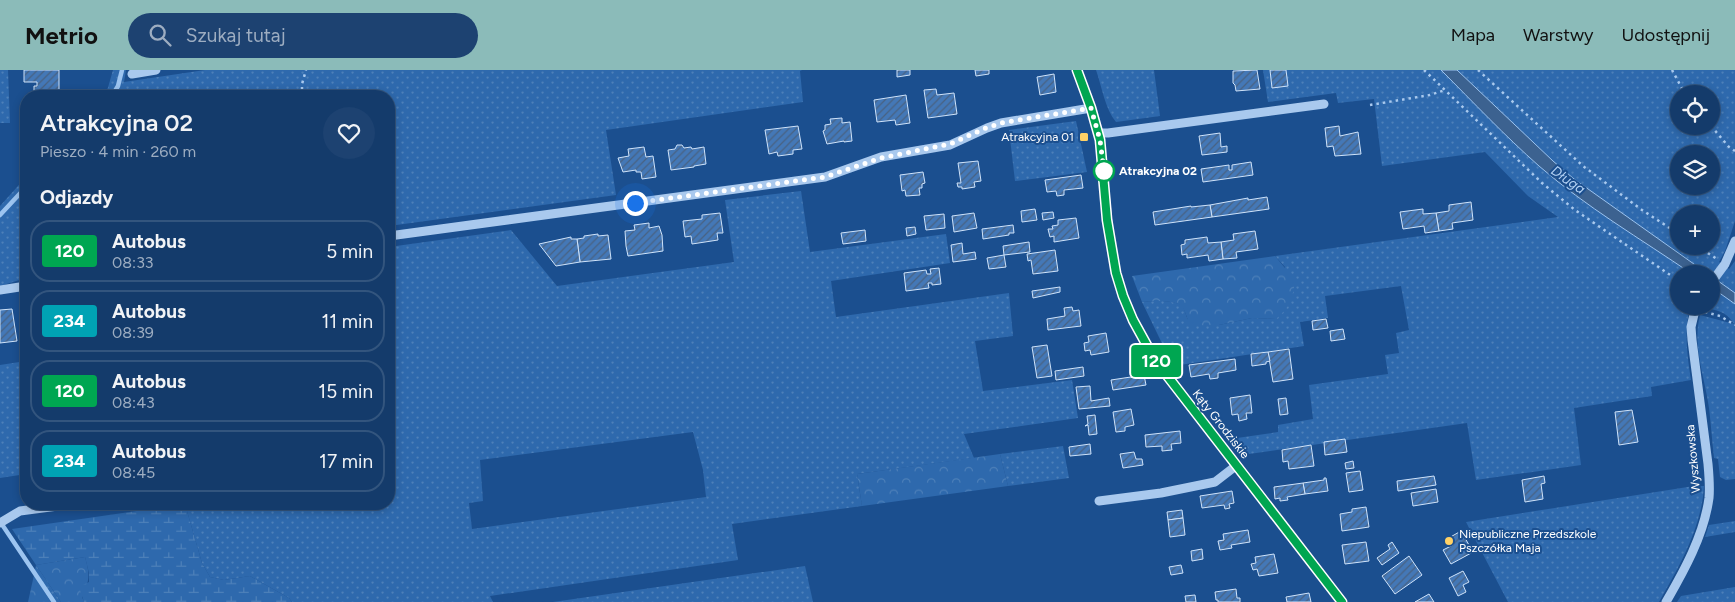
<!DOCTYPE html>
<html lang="pl">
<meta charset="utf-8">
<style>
body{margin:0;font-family:Figtree,sans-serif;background:#1d4271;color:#f1f3f6;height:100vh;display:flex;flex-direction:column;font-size:19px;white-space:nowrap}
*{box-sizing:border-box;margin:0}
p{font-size:16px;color:#9dadc1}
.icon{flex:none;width:28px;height:28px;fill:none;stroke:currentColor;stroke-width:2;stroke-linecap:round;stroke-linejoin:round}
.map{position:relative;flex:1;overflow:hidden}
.side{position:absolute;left:20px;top:20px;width:375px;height:420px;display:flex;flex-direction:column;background:#143b6b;border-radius:20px;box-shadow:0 2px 8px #0003,0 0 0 1px #33557e}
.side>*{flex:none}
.badge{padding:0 10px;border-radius:4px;font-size:18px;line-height:32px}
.fabs{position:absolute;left:1670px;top:15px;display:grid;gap:10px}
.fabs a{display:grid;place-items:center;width:50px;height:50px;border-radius:50%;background:#143b6b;box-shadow:0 2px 8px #0003,0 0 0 1px #33557e;font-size:25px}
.you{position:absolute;width:25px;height:25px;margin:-12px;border:4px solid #fff;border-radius:50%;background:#1a73e8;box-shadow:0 0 0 8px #1a73e833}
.map>.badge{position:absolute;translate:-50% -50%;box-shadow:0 0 0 2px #fff}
h2{padding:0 20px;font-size:19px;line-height:45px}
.round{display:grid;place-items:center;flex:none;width:52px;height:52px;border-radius:26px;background:#1d4271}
.headline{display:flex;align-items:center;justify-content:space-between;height:85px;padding:0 20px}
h1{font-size:24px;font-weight:600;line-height:38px}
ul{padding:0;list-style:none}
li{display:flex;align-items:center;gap:15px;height:62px;margin:0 10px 8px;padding:0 10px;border:2px solid #33557e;border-radius:20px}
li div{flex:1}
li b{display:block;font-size:19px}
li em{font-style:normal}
li .badge{min-width:55px;font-weight:700;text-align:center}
header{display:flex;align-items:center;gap:30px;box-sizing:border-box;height:70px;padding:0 25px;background:#8bbbb9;color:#111}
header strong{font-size:24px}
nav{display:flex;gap:28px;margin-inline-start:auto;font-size:18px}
.search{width:350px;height:45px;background:#1d4271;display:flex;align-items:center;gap:12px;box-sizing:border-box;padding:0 18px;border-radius:28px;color:#9dadc1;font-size:19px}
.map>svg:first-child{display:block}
.grass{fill:url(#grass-dots);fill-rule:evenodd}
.forest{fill:url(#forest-crowns)}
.wetland{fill:url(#wetland-marsh)}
.water{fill:#3c6290;stroke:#9cc4f0}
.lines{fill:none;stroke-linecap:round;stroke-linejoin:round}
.stream{stroke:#9cc4f0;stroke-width:4.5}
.building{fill:url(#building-hatch);stroke:#cfe3fa}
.path{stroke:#a9c9ee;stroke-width:2.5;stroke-dasharray:2.5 4;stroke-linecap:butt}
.minor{stroke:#a9c9ee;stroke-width:9}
.line-casing{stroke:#fff;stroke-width:11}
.line{stroke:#00a651;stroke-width:8}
.walk{stroke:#fff;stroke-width:5;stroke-dasharray:0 9}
.poi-dot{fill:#ffd166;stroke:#1b4f8f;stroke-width:2}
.stop-dot{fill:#fff;stroke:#00a651;stroke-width:2.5}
.labels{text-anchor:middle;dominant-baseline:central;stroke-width:4;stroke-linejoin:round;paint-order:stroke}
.poi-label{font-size:12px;fill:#fff;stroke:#1b4f8f;text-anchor:end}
.stop-label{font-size:12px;font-weight:bold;fill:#fff;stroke:#1b4f8f;text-anchor:start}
.street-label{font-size:12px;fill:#fff;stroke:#1b4f8f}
.water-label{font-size:14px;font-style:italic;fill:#b5d3f5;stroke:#1b4f8f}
</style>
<header>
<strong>Metrio</strong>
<div class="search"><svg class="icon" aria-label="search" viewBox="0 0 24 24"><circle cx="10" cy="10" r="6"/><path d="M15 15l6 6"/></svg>Szukaj tutaj</div>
<nav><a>Mapa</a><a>Warstwy</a><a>Udostępnij</a></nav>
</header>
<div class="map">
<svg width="1735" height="532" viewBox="0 0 1735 532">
<defs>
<pattern id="grass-dots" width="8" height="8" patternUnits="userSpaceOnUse" patternTransform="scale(1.25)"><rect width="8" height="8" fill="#2e69ad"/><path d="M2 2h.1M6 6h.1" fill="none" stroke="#4d80b9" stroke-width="1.8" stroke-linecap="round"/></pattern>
<pattern id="forest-crowns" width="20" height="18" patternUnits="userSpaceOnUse" patternTransform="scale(1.25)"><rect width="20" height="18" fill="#2e69ad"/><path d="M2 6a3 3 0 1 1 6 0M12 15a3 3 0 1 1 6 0" fill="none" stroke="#4d80b9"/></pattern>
<pattern id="wetland-marsh" width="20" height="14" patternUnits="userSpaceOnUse" patternTransform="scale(1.25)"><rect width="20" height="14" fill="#2e69ad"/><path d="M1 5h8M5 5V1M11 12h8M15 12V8" fill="none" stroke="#4d80b9"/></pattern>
<pattern id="building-hatch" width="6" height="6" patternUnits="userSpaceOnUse" patternTransform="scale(1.25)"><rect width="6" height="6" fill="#4478b7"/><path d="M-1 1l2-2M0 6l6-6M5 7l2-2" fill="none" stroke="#486282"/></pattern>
</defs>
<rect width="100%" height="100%" fill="#1b4f8f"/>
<!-- grass -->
<g class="grass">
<path d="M0 0H8L10 53H0Z"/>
<path d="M113 0H126L124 12 205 0H802L800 1 803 32 606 60 616 125 389 156V26H102L107 21Z"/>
<path d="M1096 0H1154L1160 46 1116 52C1105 39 1102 17 1096 0Z"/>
<path d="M1263 0H1441C1473 32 1505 66 1539 96 1586 137 1641 169 1692 204H1679V236H1690C1684 262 1687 285 1691 310L1651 317 1652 326 1574 338 1581 395 1476 410 1467 353 1242 385 1230 369 1278 362V355L1313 349 1309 315 1388 304 1385 285 1399 283 1396 263 1409 260 1401 216 1325 226 1328 248 1300 252 1304 276 1173 296 1142 232C1152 231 1176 229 1183 237 1185 240 1186 245 1187 249L1219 255 1252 248 1276 249 1285 197 1275 186 1558 147 1528 126 1485 82 1382 96 1374 29 1338 33 1336 23 1268 32Z"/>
<path d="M1457 0H1735V151L1725 181 1719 192 1729 199 1735 191V223L1711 206V204H1708L1574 109 1553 91ZM1679 24H1711V56H1679ZM1679 84H1711V116H1679ZM1679 144H1711V176H1679Z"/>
<path d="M1076 51 1087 102 1015 111 1009 60Z"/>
<path d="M26 107V208L0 216V136Z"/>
<path d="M801 121 810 182 946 164 950 193 831 211 836 247 1009 223 1013 266 975 271 983 321 1072 310 1078 348 964 364 974 388 857 404 862 436 732 454 738 490 490 526 493 532H292L289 528 250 506 224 510 210 507 202 493 185 434H389V177L511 160 557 216 734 192 725 130ZM693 362 703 400 706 427 472 459 469 433 483 431 480 390Z"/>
<path d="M1711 217 1735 234V409L1726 410 1720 407 1718 389 1714 388C1712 371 1711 354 1709 338 1705 308 1692 275 1700 245L1734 254C1726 241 1717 240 1703 238V236H1711Z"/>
<path d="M26 291V404L0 408V295Z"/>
<path d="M1063 376 1069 408 1008 416 1000 384Z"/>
<path d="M1694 416H1704C1702 457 1679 497 1659 532H1508L1466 452Z"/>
<path d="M1735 451V462L1705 467 1709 455Z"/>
<path d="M36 495 61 532H51L34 505Z"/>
<path d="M805 496 813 532H553Z"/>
<path d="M1735 517V532H1677L1681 526Z"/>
</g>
<!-- forest -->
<g class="forest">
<path d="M1275 186 1295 210C1293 228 1290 237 1276 249L1252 248 1219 255 1190 256C1187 250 1186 241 1182 237 1175 229 1152 231 1142 232L1132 206Z"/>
<path d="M1000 384 1008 416 862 436 857 404Z"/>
<path d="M85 487C90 505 90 510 82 527L84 532H61L36 495Z"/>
<path d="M34 505 51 532H28Z"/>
</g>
<!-- wetland -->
<path class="wetland" d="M185 434 202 493 210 507 224 510 250 506 289 528 292 532H84L79 517 89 512V503L85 487 36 495 12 459Z"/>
<!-- water -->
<g class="water">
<path d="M1441 0H1457L1553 91 1574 109 1708 204H1692C1641 169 1586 137 1539 96 1505 66 1473 32 1441 0Z"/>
<path d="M1711 206 1735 223V234L1711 217Z"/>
</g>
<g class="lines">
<!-- stream -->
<g class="stream">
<path d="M112 26 118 16 122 0"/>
<path d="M0 145 26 117"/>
<path d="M1 453 54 532"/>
</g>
</g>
<!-- building -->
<g class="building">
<path d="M24 0H59V20H56V26H34V16H37V12H24Z"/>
<path d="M897 0H910V5L897 7Z"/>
<path d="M975 0H989V4L976 6Z"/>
<path d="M1257 0 1260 19 1236 21 1235 15 1233 13V1Z"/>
<path d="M1270 0H1286L1288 16 1272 18Z"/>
<path d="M1054 4 1056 22 1040 25 1037 7Z"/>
<path d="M936 19 937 25 954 23 957 44 928 48 924 20Z"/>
<path d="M906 25 910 53 896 55 895 50 877 52 874 30Z"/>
<path d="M842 48V53L850 52 852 71 844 72V71L827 74 823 61 825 60V55L831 54 830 49Z"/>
<path d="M798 56 802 79 793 80V84L778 86 777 82 769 84 765 60Z"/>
<path d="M1339 56 1340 66 1358 62 1361 84 1335 86 1333 76 1327 77 1325 58Z"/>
<path d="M1220 63 1221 77 1227 76V82L1202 85 1199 66Z"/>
<path d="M677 75H682L684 78 691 77 692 79 704 77 706 94 694 96V97L671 100 668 80 675 79Z"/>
<path d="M644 77 646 87 653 86 656 107 642 109 641 102H636V100L623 102 618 88 629 86 628 79Z"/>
<path d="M978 91 981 111 974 112 975 117 962 119V117H958L957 113H961L958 93Z"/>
<path d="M1251 92 1253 105 1203 112 1201 99 1229 95V100H1232V95Z"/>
<path d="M923 102 925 113 922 114V118H919L920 125 906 126 905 120 902 121 900 105Z"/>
<path d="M1081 105 1083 118 1064 120V125L1057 126 1056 121 1047 122 1045 110Z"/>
<path d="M1267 127 1269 139 1212 147 1210 135 1248 128V130Z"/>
<path d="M1471 132 1473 150 1452 153 1453 159 1439 161 1436 143 1449 141V135Z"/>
<path d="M1210 135 1212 147 1155 155 1153 142 1191 136V137Z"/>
<path d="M1035 139 1037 150 1022 152 1021 141Z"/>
<path d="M1423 139V144L1436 143 1439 161 1425 163 1424 156 1403 159 1400 142Z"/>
<path d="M1053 142 1054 148 1043 150 1042 143Z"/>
<path d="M720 143 723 163H717L718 170 692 174 691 166 685 167 683 151 702 149V145Z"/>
<path d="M974 143 977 158 954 162 952 146Z"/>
<path d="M944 144 945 158 926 160 924 146Z"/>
<path d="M1076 148 1079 168 1054 172V166L1050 167 1048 159H1053L1052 156 1058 155V150Z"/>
<path d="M649 153V158L659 156 662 165 663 181 628 186 626 176 625 161 635 160 634 155Z"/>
<path d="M1013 155 1014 163H1009V165L983 169 982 159Z"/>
<path d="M915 157 916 164 907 166 906 158Z"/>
<path d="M865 160 866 171 843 174 841 163Z"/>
<path d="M1255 161 1258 179 1236 182 1237 188 1223 189 1221 172 1234 170 1233 164Z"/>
<path d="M598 164V166L608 165 611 189 580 192 577 169 584 168V166Z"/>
<path d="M571 167V169H577L580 192 556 196 539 174Z"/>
<path d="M1207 167 1208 173 1221 172 1223 189 1209 191 1208 185 1187 188V184L1182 185 1181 175 1185 174V170Z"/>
<path d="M1029 172 1030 182 1004 185 1003 176Z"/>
<path d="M962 173 963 184 975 182 976 189 953 192 951 175Z"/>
<path d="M1055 180 1058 201 1033 204 1031 190 1028 191 1027 184Z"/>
<path d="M1004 185 1006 197 989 199 987 188Z"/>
<path d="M939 198 941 214 932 215V213H928L929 218 906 221 904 203 926 200 927 204H931L930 199Z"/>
<path d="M1060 217V222L1033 228 1032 221Z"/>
<path d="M1072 237 1073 241 1079 240 1081 256 1048 260 1047 249 1065 246 1064 238Z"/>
<path d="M12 239 17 271 0 273V240Z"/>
<path d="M1326 249 1328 258 1313 260 1312 251Z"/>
<path d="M1343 259 1345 269 1331 271 1330 261Z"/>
<path d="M1106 263 1109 282 1091 285 1090 280 1085 281 1084 273 1089 272 1088 266Z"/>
<path d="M1047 275 1052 306 1037 308 1032 277Z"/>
<path d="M1289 279 1293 309 1273 312 1268 282Z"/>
<path d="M1268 282 1270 291 1266 292V294L1252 296 1251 284Z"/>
<path d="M1235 289 1236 300 1218 303V308L1210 309 1209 304 1191 307 1189 295Z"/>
<path d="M1083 297 1084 306 1056 310 1055 301Z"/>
<path d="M1144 305 1146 315 1113 320 1111 310Z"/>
<path d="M1090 316 1091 331 1109 328 1110 336 1079 339 1076 317Z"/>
<path d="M1250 325 1252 343H1246L1247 349 1239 351 1238 344 1232 345 1230 328Z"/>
<path d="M1286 328 1288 344 1280 345 1278 329Z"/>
<path d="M1131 339 1134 355 1125 357V361L1116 362 1113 342Z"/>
<path d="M1632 340 1638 372 1619 375 1615 342Z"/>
<path d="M1095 345 1097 364 1089 365 1088 355 1085 356 1088 354 1087 346Z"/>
<path d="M1180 361 1181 373 1171 374 1172 380 1162 381V376L1146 377 1145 365Z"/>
<path d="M1345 369 1347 382 1325 385 1324 372Z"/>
<path d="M1090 374 1091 384 1070 386 1069 377Z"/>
<path d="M1311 375 1314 396 1289 399 1288 391 1283 392 1282 380Z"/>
<path d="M1134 382 1136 389H1142L1143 395 1123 398 1120 384Z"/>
<path d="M1353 391 1354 398 1346 399 1345 393Z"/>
<path d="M1360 401 1363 420 1349 422 1346 403Z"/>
<path d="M1434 406 1436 415 1398 421 1397 411Z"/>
<path d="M1544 406 1545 413 1541 414 1543 429 1525 432 1522 410Z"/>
<path d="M1324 408H1326L1328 421 1305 424 1303 413 1324 410Z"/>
<path d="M1303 413 1305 424 1287 427 1288 430 1280 431V428L1275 429 1274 417Z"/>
<path d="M1436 419 1438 432 1413 436 1411 423Z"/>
<path d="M1232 421 1234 433 1229 434 1230 438 1225 439 1224 435 1202 438 1200 426Z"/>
<path d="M1366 437 1369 457 1342 461 1340 444 1352 442V439Z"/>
<path d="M1182 440 1183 448 1168 450 1167 442Z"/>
<path d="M1183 448 1185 465 1170 467 1168 450Z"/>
<path d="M1248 460 1250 472 1231 475 1232 478 1220 480 1218 471 1224 470 1223 464Z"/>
<path d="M1461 461 1473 482 1451 494 1443 480 1453 475 1452 472 1450 474 1447 469Z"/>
<path d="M1366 472 1369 491 1345 494 1342 475Z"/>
<path d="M1392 472 1399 483 1382 495 1377 488 1390 479 1388 475Z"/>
<path d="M1202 479 1203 489 1192 491 1191 481Z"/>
<path d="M1274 484 1278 503 1259 506 1257 499 1253 500 1251 494 1256 493 1255 487Z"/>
<path d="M1409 486 1422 505 1395 524 1382 506Z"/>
<path d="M1181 495 1183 503 1171 505 1169 497Z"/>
<path d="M1463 501 1469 512 1463 515 1466 522 1458 526 1449 508Z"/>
<path d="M1236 519 1237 528H1240V532H1218V530H1216L1215 522Z"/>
<path d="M1309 523 1311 532H1287L1286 527Z"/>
<path d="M1429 524 1434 532H1415Z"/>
<path d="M1195 525 1196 532H1186L1185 526Z"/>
</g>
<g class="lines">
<!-- path -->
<g class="path">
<path d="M1424 0 1542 113 1575 140 1679 211"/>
<path d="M1478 0 1583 96 1642 140 1679 164"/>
<path d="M1672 0 1685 24"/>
<path d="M302 26V14L306 0"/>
<path d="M1370 35 1430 25 1445 20"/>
<path d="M1711 56 1729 77 1735 81"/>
<path d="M1697 176 1717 189"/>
<path d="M1705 242 1720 246 1735 255"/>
</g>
<!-- minor -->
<g class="minor">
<path d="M1077 0 1091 38 1100 70 1109 164 1116 203 1123 226 1133 250 1155 290 1342 532"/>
<path d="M132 4 156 0"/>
<path d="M1098 63H1108L1324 34"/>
<path d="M389 166 825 107 881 87 950 75 987 58 1001 53 1091 38"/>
<path d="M1711 213 1725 194 1735 171"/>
<path d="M0 220 26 216"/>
<path d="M1099 431 1161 423 1215 412 1237 395"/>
<path d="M0 453 20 441 73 434"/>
<path d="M1666 532C1684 501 1704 465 1709 428 1710 417 1709 405 1708 394L1692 270 1691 257 1696 236"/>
</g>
</g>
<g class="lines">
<defs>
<path id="line" d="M1077 0 1091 38 1100 70 1107 150 1116 203 1123 226 1133 250 1155 290 1342 532"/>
</defs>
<!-- line casing -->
<use href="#line" class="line-casing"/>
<!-- line -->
<use href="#line" class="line"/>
<!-- walk -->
<path class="walk" d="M635 133 825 107 881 88 950 74 986 58 1001 53 1091 38 1100 70 1104 101"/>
</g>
<!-- markers -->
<g class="poi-dot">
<rect x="1079" y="62" width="10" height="10" rx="2.5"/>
<circle cx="1449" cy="471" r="5"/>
</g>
<circle class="stop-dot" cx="1104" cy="101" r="10"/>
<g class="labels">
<!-- poi labels -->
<g class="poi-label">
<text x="1074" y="67">Atrakcyjna 01</text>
<text x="1459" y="464" text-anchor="start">Niepubliczne Przedszkole<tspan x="1459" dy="14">Pszczółka Maja</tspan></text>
</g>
<!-- stop labels -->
<g class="stop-label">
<text x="1119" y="101">Atrakcyjna 02</text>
</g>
<!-- street labels -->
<g class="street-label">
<text transform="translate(1221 354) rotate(52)">Kąty Grodziskie</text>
<text transform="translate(1693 389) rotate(-95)">Wyszkowska</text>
</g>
<!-- water labels -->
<g class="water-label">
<text transform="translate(1568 110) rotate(35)">Długa</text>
</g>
</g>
</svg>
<div class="fabs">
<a><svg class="icon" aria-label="locate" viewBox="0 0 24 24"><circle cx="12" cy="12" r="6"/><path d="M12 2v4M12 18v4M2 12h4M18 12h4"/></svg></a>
<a><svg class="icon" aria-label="layers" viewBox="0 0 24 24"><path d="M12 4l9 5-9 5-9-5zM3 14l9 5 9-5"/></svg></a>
<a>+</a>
<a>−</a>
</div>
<div class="you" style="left:635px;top:133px"></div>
<b class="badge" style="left:1156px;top:291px;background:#00a651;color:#fff">120</b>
<section class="side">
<div class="headline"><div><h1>Atrakcyjna 02</h1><p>Pieszo · 4 min · 260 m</p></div><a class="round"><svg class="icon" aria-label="heart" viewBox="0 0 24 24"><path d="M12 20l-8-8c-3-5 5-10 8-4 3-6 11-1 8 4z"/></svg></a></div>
<h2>Odjazdy</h2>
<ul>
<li><span class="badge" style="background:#00a651;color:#fff">120</span><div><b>Autobus</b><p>08:33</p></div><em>5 min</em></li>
<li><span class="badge" style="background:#00a3b4;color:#fff">234</span><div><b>Autobus</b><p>08:39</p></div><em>11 min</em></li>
<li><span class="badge" style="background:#00a651;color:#fff">120</span><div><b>Autobus</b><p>08:43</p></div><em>15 min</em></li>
<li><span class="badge" style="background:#00a3b4;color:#fff">234</span><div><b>Autobus</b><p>08:45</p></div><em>17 min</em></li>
</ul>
</section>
</div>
